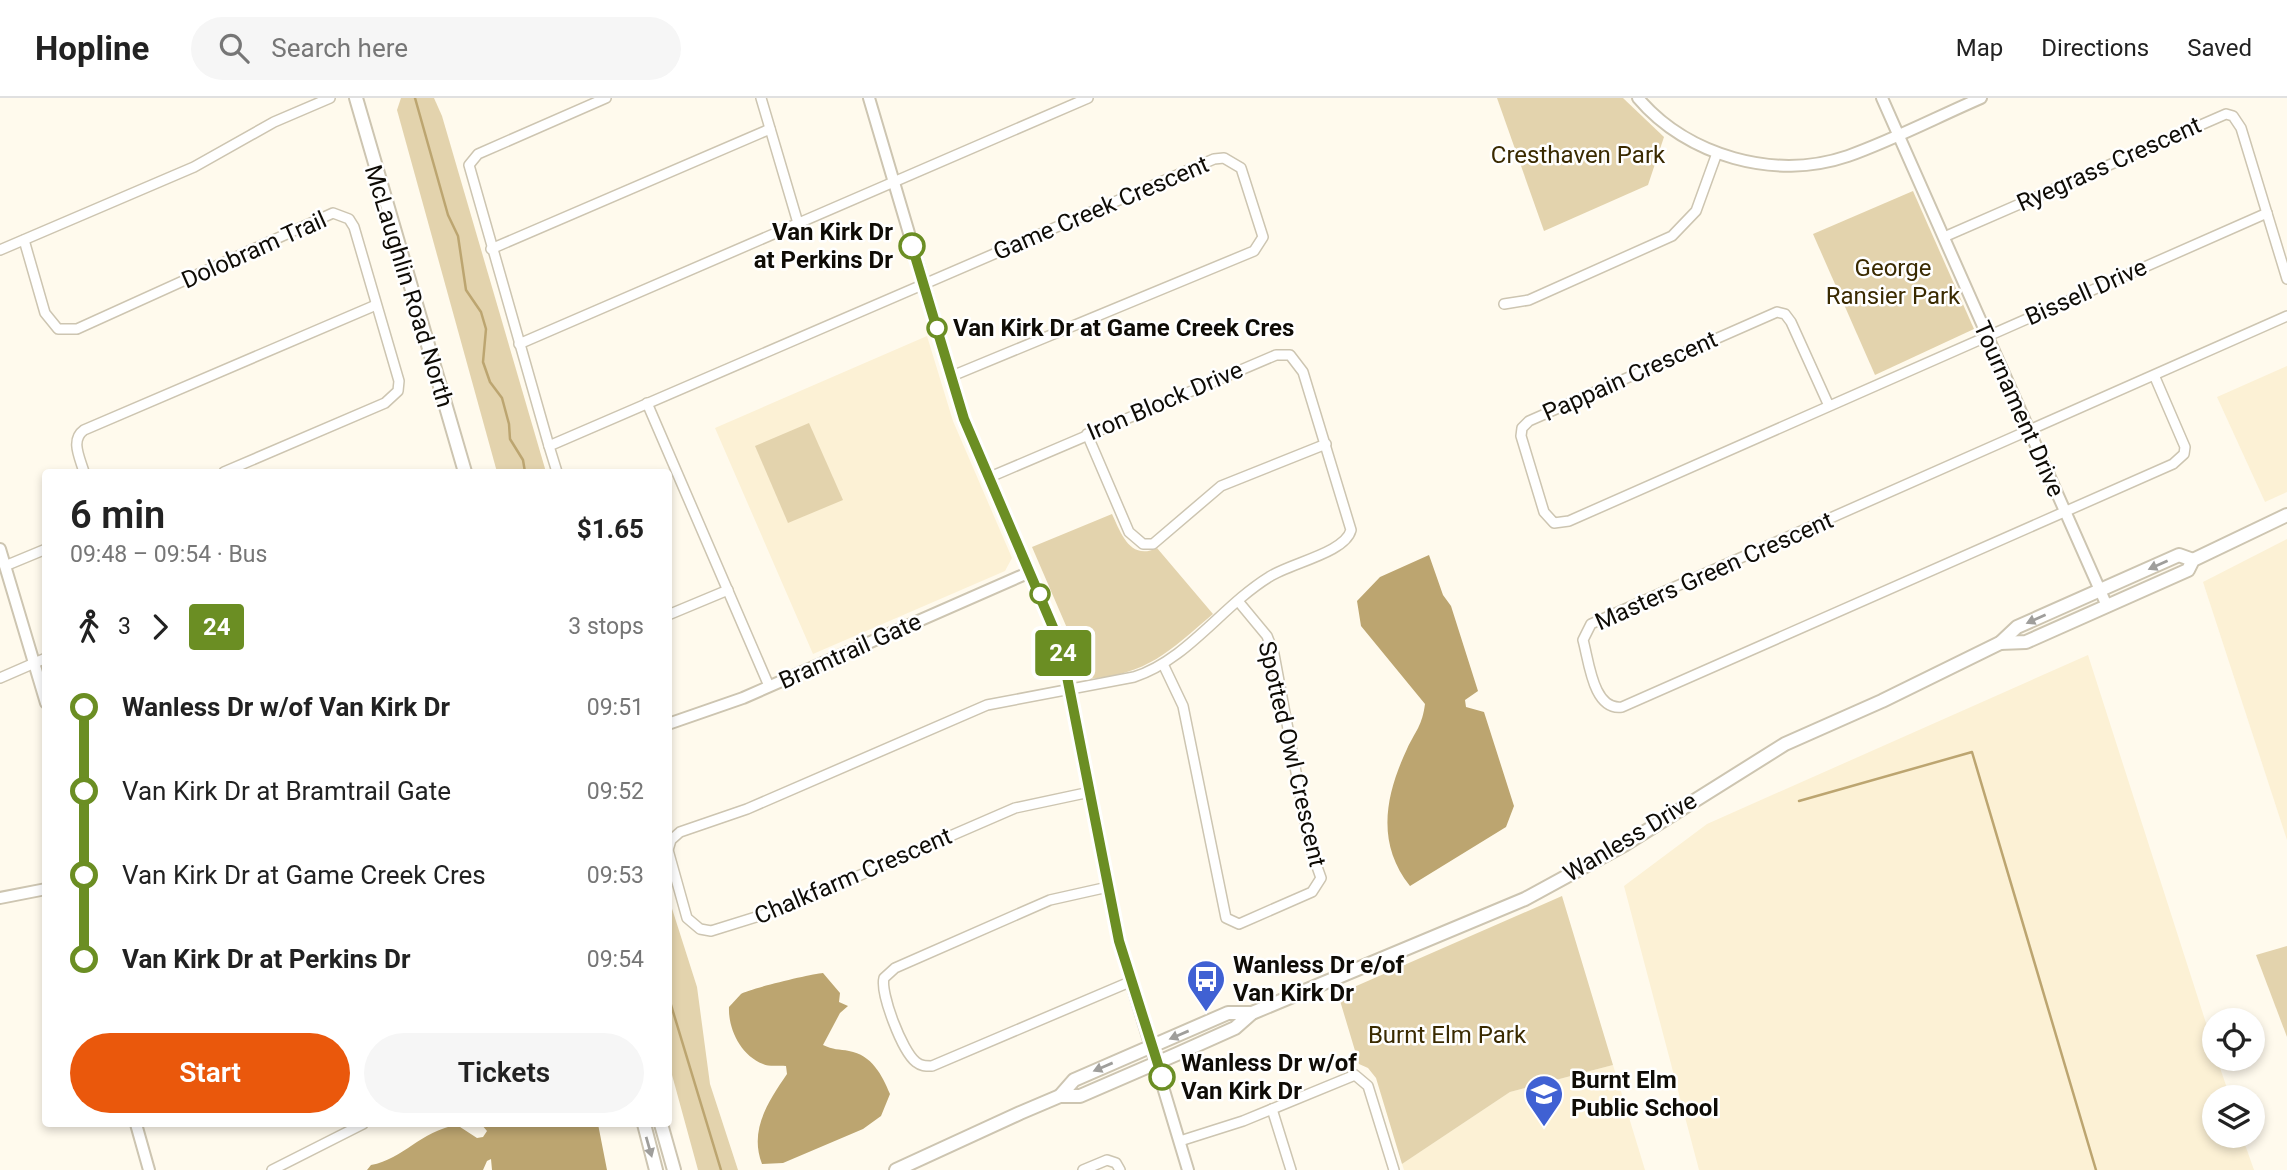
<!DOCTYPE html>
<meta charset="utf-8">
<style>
body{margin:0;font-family:Roboto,sans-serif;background:#f6f6f6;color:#222;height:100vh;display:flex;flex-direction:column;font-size:26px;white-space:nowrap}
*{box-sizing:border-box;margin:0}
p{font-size:23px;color:#767676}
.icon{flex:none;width:38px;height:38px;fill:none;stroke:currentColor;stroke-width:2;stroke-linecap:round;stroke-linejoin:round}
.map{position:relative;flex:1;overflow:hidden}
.drawer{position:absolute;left:42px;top:371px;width:630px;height:658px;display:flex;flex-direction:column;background:#fff;border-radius:7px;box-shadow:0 4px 10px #0003}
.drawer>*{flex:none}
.badge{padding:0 14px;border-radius:5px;font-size:24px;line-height:46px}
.buttons{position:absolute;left:2202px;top:910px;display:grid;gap:14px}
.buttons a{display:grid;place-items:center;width:63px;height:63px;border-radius:50%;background:#fff;box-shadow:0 4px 10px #0003;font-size:35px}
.map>.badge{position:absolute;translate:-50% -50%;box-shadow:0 0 0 4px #fff}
.legs{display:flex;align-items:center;gap:10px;height:77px;padding:0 28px;font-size:23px}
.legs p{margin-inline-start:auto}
.summary{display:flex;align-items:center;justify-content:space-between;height:119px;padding:0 28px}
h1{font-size:38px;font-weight:600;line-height:52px}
.button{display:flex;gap:14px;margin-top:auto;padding:14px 28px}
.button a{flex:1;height:80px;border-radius:42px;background:#ea580c;color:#fff;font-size:28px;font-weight:600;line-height:80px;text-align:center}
.button a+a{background:#f6f6f6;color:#222}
ul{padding:0 28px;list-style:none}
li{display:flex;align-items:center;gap:24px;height:84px;font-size:26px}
li i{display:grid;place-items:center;width:10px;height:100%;margin:0 9px;background:currentColor}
li i::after{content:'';width:18px;height:18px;margin:-9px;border:5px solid;border-radius:50%;background:#fff}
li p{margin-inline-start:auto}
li:first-child i{background:linear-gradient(#0000 50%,currentColor 0)}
li:last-child i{background:linear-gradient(currentColor 50%,#0000 0)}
header{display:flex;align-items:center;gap:42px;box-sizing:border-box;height:98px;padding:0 35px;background:#fff;border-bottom:2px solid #e0e0e0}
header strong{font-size:33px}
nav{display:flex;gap:38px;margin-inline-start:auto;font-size:24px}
.search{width:490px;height:63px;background:#f6f6f6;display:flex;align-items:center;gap:18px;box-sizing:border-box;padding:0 24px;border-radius:38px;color:#767676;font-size:26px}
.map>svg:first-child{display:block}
.built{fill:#fcf1d5}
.green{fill:#e3d3ad}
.water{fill:#bca570}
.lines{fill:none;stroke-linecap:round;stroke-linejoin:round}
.stream{stroke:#bca570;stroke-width:2.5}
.minor-casing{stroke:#cdc5b1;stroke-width:12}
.tertiary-casing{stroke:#cdc5b1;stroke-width:14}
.secondary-casing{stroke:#cdc5b1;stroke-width:16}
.minor{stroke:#fff;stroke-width:9}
.tertiary{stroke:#fff;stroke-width:10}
.secondary{stroke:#fff;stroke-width:12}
.oneway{fill:#9f9e9b}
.line-1-casing{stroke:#fff;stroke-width:16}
.line-1{stroke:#6b8e23;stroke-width:10}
.stop-1-dot{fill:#fff;stroke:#6b8e23;stroke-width:3.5}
.labels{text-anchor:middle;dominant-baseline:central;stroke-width:5;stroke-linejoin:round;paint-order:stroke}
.park-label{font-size:24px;fill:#3a2a00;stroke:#fff}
.street-label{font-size:24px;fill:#0f0c06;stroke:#fff}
.stop-label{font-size:24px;font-weight:bold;fill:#0f0c06;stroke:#fff;text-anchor:start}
.poi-label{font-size:24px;font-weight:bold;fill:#0f0c06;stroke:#fff;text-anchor:start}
</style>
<header>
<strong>Hopline</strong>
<div class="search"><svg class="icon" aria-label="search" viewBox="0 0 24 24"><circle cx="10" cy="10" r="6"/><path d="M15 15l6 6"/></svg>Search here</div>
<nav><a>Map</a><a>Directions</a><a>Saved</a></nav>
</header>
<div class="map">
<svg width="2287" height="1072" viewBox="0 0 2287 1072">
<rect width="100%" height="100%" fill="#fffaed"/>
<!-- built -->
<g class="built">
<path d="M927 238 953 323 1012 460 1005 473 813 556 715 330Z"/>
<path d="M2287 268V394L2265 404 2217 299Z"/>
<path d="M2287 441V742L2203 484Z"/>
<path d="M2088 557 2214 950V961H2217L2230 999H2214V1038H2242L2254 1072H1699L1624 788 1707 726Z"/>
<path d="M1613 967 1645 1072H1404L1402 1066 1510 994Z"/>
</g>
<!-- green -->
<g class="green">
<path d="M401 0H434L442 18 546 374H497L397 12Z"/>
<path d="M1497 0H1623L1664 39 1648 87 1544 133Z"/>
<path d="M1913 93 1974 231 1875 277 1813 136Z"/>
<path d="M809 325 843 402 788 425 755 348Z"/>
<path d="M1112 416C1121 435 1130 463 1157 450L1213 516C1169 553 1148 577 1087 581L1081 579 1070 537 1032 449Z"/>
<path d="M668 798 697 889 710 986 738 1072H698L669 966Z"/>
<path d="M1562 798 1613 967 1510 994 1402 1066 1376 980 1368 970 1359 966 1338 896Z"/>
<path d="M2287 848V939L2256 857Z"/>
</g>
<!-- water -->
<g class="water">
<path d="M1429 457 1443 497 1451 508 1478 593 1465 602 1466 609 1484 614 1514 708 1506 729 1410 788C1376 745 1385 698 1407 651 1416 632 1422 628 1425 606L1361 528 1357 503 1380 479Z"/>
<path d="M823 875 840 895 839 904 848 908 840 915 823 947C833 952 839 951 849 953 872 957 882 977 890 996L881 1018 863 1031 783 1065 762 1066C749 1032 768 1004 787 976L786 968C779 967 769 969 763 966 740 957 728 930 729 909 733 905 737 900 741 896 748 891 811 876 823 875Z"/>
<path d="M481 1026H598L607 1072H492L491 1061 487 1063 483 1072H367L371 1067C404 1061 420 1033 457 1027L477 1040 483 1039 487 1033Z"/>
</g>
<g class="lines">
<!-- stream -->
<g class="stream">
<path d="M415 0 448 117 458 138 466 192 481 214 486 231 483 264 490 284 502 300 509 326 510 341 523 362 525 374"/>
<path d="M1799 703 1972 654 2096 1072"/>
<path d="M668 897 721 1072"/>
</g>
<defs>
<g id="minor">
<path d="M761 0 798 125"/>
<path d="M1944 139 2226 16 2233 18 2241 30 2287 181"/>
<path d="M24 142 45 215 58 231H77L333 115 349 121 354 129 399 283 398 293 385 305 224 374"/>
<path d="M491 151 770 31"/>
<path d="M0 152 194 69 274 24 330 0"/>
<path d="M1504 206 1529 202 1672 138 1696 113 1717 55"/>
<path d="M519 246 1088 0"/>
<path d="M2154 277 2185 349 2184 356 2173 366 1622 609C1593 613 1589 563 1583 542L1591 526 2287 218"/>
<path d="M647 305 769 588"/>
<path d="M1829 308 1791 224 1785 216 1777 214 1529 323 1522 330 1521 338 1544 414 1554 425 1569 423 2267 115"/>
<path d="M1087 336 1129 434 1143 446H1153L1221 388 1326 346"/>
<path d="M549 348 469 67 478 56 606 0"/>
<path d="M84 374C80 360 70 342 84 332L376 207"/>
<path d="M557 374 549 348 1214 61 1224 60 1241 70 1263 139 1254 153 952 278"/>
<path d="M5 468 46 451"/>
<path d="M668 517 728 492"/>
<path d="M1163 566 1183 608 1226 820 1239 826 1312 794 1321 780 1310 749 1274 556 1267 538 1238 503"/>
<path d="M0 580 46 560"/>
<path d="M668 752 671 742 680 734 747 711 987 607 1134 579C1187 562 1222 508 1269 479 1290 465 1345 455 1351 432L1303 274 1290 257H1276L990 379"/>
<path d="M668 752 687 820 700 831 711 833 782 811 1015 710 1090 694"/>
<path d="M1108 789 1050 802 895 870 884 880C880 895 902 953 916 964 921 968 925 968 932 968L1132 883"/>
<path d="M1272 1011 1291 1072"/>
<path d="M1180 1043 1243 1023 1355 977 1368 988 1394 1072"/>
<path d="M272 1072 363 1026"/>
<path d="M1083 1072 1107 1062 1116 1065 1120 1072"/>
</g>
<g id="tertiary">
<path d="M869 0 964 321 1061 548 1119 843 1188 1072"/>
<path d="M1638 0C1687 58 1775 83 1848 58 1893 42 1937 19 1981 0"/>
<path d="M1882 0 2107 508"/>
<path d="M0 451 46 605"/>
<path d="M668 626 743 600 1030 474"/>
<path d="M0 800 46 791"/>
<path d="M136 1026 149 1072"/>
</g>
<g id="secondary">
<path d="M356 0 465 374"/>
<path d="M2000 545 2026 544 2188 472 2193 462 2287 417"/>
<path d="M1060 998 1074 982 1228 915H1252"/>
<path d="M644 1026 656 1072"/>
<path d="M661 1026 674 1072"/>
<path d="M896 1072 1020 1015 1060 998H1080L1177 956 1235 930 1252 915 1525 801 1624 747 1785 646 1882 603 2000 545 2017 529 2179 457 2193 462"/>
</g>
</defs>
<!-- minor casing -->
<use href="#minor" class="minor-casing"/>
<!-- tertiary casing -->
<use href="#tertiary" class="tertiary-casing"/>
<!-- secondary casing -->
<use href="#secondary" class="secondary-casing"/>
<!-- minor -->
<use href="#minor" class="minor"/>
<!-- tertiary -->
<use href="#tertiary" class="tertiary"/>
<!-- secondary -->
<use href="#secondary" class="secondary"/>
</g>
<!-- one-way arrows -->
<defs><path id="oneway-solid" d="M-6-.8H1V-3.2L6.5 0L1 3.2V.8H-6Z" transform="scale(1.75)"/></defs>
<g class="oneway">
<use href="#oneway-solid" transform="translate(2158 467) rotate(156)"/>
<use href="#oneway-solid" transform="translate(2036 521) rotate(156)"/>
<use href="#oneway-solid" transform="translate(1179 937) rotate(157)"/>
<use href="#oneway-solid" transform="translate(1103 969) rotate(157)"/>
<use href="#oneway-solid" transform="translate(649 1049) rotate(74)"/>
</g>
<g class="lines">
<defs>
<path id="line-1" d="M912 148 964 321 1061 548 1119 843 1162 979"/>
</defs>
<!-- line-1 casing -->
<use href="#line-1" class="line-1-casing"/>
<!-- line-1 -->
<use href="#line-1" class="line-1"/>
</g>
<!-- icons -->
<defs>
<symbol id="bus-pin" viewBox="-11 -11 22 30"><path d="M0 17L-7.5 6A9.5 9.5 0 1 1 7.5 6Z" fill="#4061d3" stroke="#fff"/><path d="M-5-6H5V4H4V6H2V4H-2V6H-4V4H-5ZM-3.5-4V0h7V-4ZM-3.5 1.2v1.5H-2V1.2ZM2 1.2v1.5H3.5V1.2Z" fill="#fff"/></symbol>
<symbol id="school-pin" viewBox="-11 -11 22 30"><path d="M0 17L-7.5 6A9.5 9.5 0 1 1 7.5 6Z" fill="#4061d3" stroke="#fff"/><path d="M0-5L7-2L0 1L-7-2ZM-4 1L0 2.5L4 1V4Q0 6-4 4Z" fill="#fff"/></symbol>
</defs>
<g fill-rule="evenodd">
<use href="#bus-pin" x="1184" y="859" width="44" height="60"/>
<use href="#school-pin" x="1522" y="974" width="44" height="60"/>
</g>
<!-- markers -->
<g class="stop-1-dot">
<circle cx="912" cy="148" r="12"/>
<circle cx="937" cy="230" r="9"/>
<circle cx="1040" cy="496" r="9"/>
<circle cx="1162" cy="979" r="12"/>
</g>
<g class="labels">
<!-- park labels -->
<g class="park-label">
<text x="1578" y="57">Cresthaven Park</text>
<text x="1893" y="170">George<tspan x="1893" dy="28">Ransier Park</tspan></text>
<text x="1447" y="937">Burnt Elm Park</text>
</g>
<!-- street labels -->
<g class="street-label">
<text transform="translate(2109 66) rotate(-24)">Ryegrass Crescent</text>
<text transform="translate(1101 110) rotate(-23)">Game Creek Crescent</text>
<text transform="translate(254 152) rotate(-24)">Dolobram Trail</text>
<text transform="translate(409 188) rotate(73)">McLaughlin Road North</text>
<text transform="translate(2086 194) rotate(-24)">Bissell Drive</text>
<text transform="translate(1630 278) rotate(-24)">Pappain Crescent</text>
<text transform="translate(1165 303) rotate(-23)">Iron Block Drive</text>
<text transform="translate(2019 311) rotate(66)">Tournament Drive</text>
<text transform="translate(1714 473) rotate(-24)">Masters Green Crescent</text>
<text transform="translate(850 553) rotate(-24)">Bramtrail Gate</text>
<text transform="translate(1292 656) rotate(77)">Spotted Owl Crescent</text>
<text transform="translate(1630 739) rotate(-31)">Wanless Drive</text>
<text transform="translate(853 778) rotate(-23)">Chalkfarm Crescent</text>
</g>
<!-- stop labels -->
<g class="stop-label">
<text x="893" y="134" text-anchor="end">Van Kirk Dr<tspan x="893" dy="28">at Perkins Dr</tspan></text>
<text x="953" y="230">Van Kirk Dr at Game Creek Cres</text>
<text x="1181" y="965">Wanless Dr w/of<tspan x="1181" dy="28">Van Kirk Dr</tspan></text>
</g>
<!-- poi labels -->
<g class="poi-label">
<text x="1233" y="867">Wanless Dr e/of<tspan x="1233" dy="28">Van Kirk Dr</tspan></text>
<text x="1571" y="982">Burnt Elm<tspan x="1571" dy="28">Public School</tspan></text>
</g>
</g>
</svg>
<div class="buttons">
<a><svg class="icon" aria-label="locate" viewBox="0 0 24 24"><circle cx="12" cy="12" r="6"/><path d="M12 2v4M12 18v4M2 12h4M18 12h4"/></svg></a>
<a><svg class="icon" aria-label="layers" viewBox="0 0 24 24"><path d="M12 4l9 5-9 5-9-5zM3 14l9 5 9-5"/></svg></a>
</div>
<b class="badge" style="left:1063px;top:555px;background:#6b8e23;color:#fff">24</b>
<section class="drawer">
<div class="summary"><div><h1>6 min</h1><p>09:48 – 09:54 · Bus</p></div><b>$1.65</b></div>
<div class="legs"><svg class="icon" aria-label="walk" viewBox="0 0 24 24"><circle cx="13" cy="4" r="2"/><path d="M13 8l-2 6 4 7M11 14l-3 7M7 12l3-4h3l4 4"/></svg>3<svg class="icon" aria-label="forward" viewBox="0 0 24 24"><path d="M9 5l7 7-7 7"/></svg><b class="badge" style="background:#6b8e23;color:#fff">24</b><p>3 stops</p></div>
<ul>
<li><i style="color:#6b8e23"></i><b>Wanless Dr w/of Van Kirk Dr</b><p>09:51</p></li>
<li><i style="color:#6b8e23"></i><span>Van Kirk Dr at Bramtrail Gate</span><p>09:52</p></li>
<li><i style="color:#6b8e23"></i><span>Van Kirk Dr at Game Creek Cres</span><p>09:53</p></li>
<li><i style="color:#6b8e23"></i><b>Van Kirk Dr at Perkins Dr</b><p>09:54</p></li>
</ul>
<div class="button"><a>Start</a><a>Tickets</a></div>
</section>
</div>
